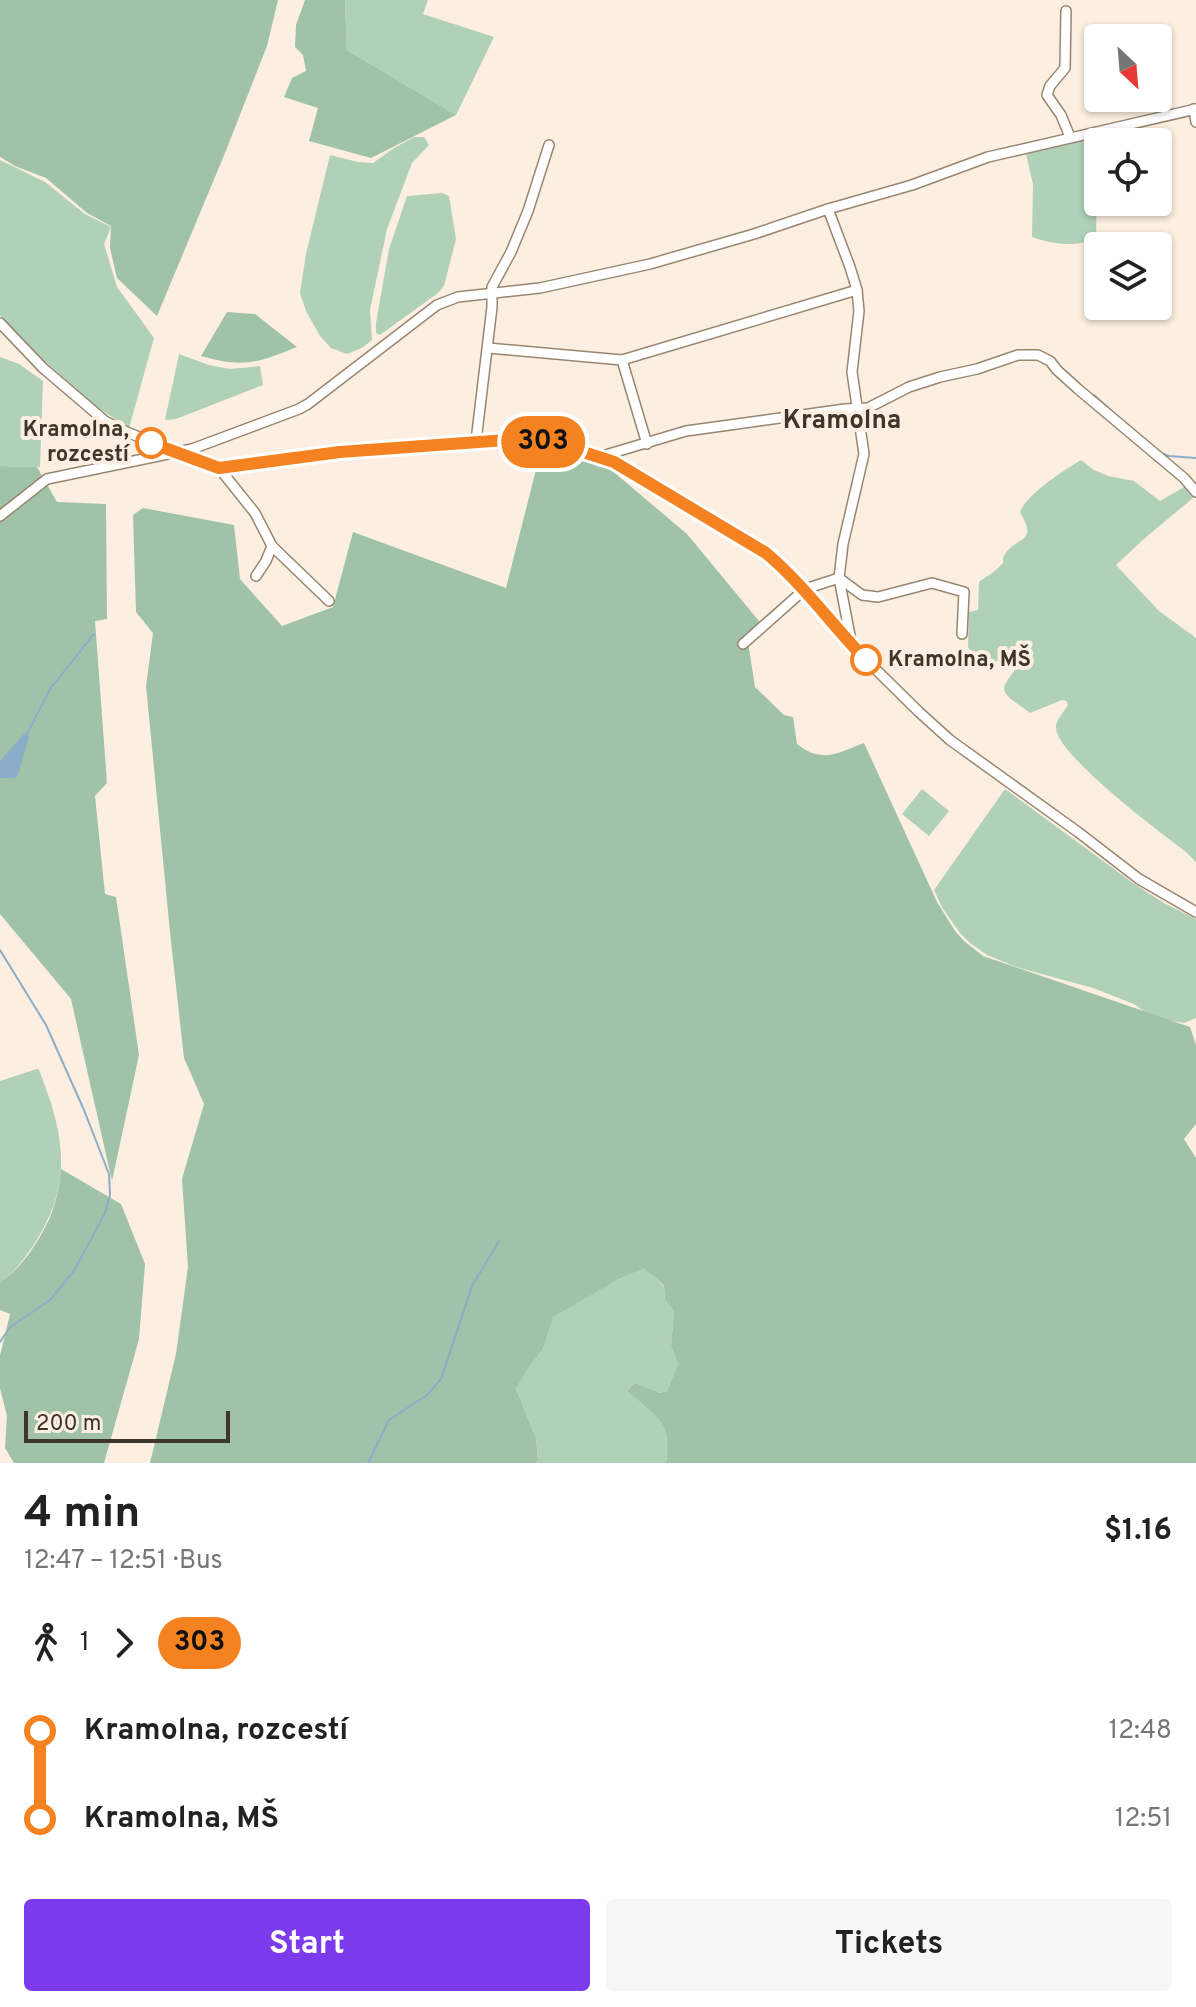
<!DOCTYPE html>
<meta charset="utf-8">
<style>
body{margin:0;font-family:Overpass,sans-serif;background:#f6f6f6;color:#222;height:100vh;display:flex;flex-direction:column;font-size:30px;white-space:nowrap}
*{box-sizing:border-box;margin:0}
p{font-size:26px;color:#767676}
.icon{flex:none;width:44px;height:44px;fill:none;stroke:currentColor;stroke-width:2;stroke-linecap:round;stroke-linejoin:round}
.map{position:relative;height:1463px;overflow:hidden}
.sheet{display:flex;flex-direction:column;background:#fff;flex:1}
.sheet>*{flex:none}
.badge{padding:0 16px;border-radius:26px;font-size:28px;line-height:52px}
.needle{width:52px;rotate:154deg}
.buttons{position:absolute;left:1084px;top:24px;display:grid;gap:16px}
.buttons a{display:grid;place-items:center;width:88px;height:88px;border-radius:8px;background:#fff;box-shadow:0 2px 6px #0004;font-size:40px}
.scale{position:absolute;left:24px;bottom:20px;width:206px;box-sizing:border-box;padding-left:8px;border:4px solid #3e362c;border-top:0;font-size:22px;line-height:28px;white-space:nowrap;color:#3e362c;-webkit-text-stroke:6px #fcefe1;paint-order:stroke}
.map>.badge{position:absolute;translate:-50% -50%;box-shadow:0 0 0 4px #fff}
.legs{display:flex;align-items:center;gap:12px;height:88px;padding:0 24px;font-size:26px}
.legs p{margin-inline-start:auto}
.head{display:flex;align-items:center;justify-content:space-between;height:136px;padding:0 24px}
h1{font-size:44px;font-weight:700;line-height:60px}
.cta{display:flex;gap:16px;margin-top:auto;padding:16px 24px}
.cta a{flex:1;height:92px;border-radius:8px;background:#7c3aed;color:#fff;font-size:32px;font-weight:700;line-height:92px;text-align:center}
.cta a+a{background:#f6f6f6;color:#222}
ul{padding:0 24px;list-style:none}
li{display:flex;align-items:center;gap:28px;height:88px;font-size:30px}
li i{display:grid;place-items:center;width:12px;height:100%;margin:0 10px;background:currentColor}
li i::after{content:'';width:20px;height:20px;margin:-10px;border:6px solid;border-radius:50%;background:#fff}
li p{margin-inline-start:auto}
li:first-child i{background:linear-gradient(#0000 50%,currentColor 0)}
li:last-child i{background:linear-gradient(currentColor 50%,#0000 0)}
.map>svg:first-child{display:block}
.green{fill:#b0d1b8}
.forest{fill:#9fc2a8}
.water{fill:#8cadc7}
.lines{fill:none;stroke-linecap:round;stroke-linejoin:round}
.stream{stroke:#8cadc7;stroke-width:2}
.minor-casing{stroke:#99866f;stroke-width:12}
.minor{stroke:#fff;stroke-width:9}
.line-1-casing{stroke:#fff;stroke-width:18}
.line-1{stroke:#f58220;stroke-width:12}
.stop-1-dot{fill:#fff;stroke:#f58220;stroke-width:4}
.labels{text-anchor:middle;dominant-baseline:central;stroke-width:8;stroke-linejoin:round;paint-order:stroke}
.stop-label{font-size:22px;font-weight:bold;fill:#3e362c;stroke:#fcefe1;text-anchor:end}
.quarter-label{font-size:26px;font-weight:bold;fill:#3e362c;stroke:#fcefe1}
</style>
<div class="map">
<svg width="1196" height="1463" viewBox="0 0 1196 1463">
<rect width="100%" height="100%" fill="#fcefe1"/>
<!-- green -->
<g class="green">
<path d="M345 0H428L423 14 494 37 456 115 347 50Z"/>
<path d="M414 137H424L429 145 412 163 387 229 370 310 372 340 362 348 347 354 331 348 320 336 306 311 300 293 306 254 330 155 358 162 373 163 394 148Z"/>
<path d="M1093 139H1097L1100 142H1098L1096 238C1077 248 1051 244 1032 237L1033 184 1026 154Z"/>
<path d="M0 160 45 182 85 214 111 227 104 244 117 287 154 338 129 428 91 403 16 335 0 315Z"/>
<path d="M442 193 449 196 456 239 444 286 438 293 380 335 376 333V323L389 249 407 196Z"/>
<path d="M179 354 209 365 230 369 260 366 263 385 176 419 165 420Z"/>
<path d="M0 357 19 364 43 381 40 467 0 466Z"/>
<path d="M1081 460 1094 470 1108 476 1134 481 1160 501 1184 487 1193 498 1145 538 1116 565 1158 610 1196 638V862L1185 851C1162 834 1054 753 1056 727 1056 719 1064 712 1068 705L1066 701 1062 700 1030 713C998 689 997 694 1020 663L1009 654 983 670 968 647 969 612 978 610 979 582C985 577 995 572 1000 566 1008 558 999 564 1005 554 1016 536 1039 545 1020 512 1027 494 1063 471 1081 460Z"/>
<path d="M922 789 949 811 929 836 902 814Z"/>
<path d="M1005 789 1133 883 1164 903 1196 919V1018L1184 1023 1168 1020 1145 1012 1134 1004 1093 988 1016 967 987 955 970 943 960 933 943 909 934 890Z"/>
<path d="M37 1069 39 1070C65 1136 74 1183 33 1246 24 1258 14 1275 0 1281V1081Z"/>
<path d="M644 1269 656 1278 664 1287 665 1300 674 1311 671 1347 678 1363 667 1391 660 1393 635 1383 627 1391C656 1417 672 1420 666 1463H536L538 1460 536 1438 516 1389 528 1369 543 1349 553 1316 619 1279Z"/>
</g>
<!-- forest -->
<g class="forest">
<path d="M0 0H278L267 46 225 153 157 316 117 278 110 248 111 226 87 213 46 178 15 166 0 157Z"/>
<path d="M305 0H345L347 50 456 115 371 158 309 141 318 108 284 97 292 78 306 71 303 55 295 47 296 25Z"/>
<path d="M227 312 255 314 297 347C258 363 242 368 201 356Z"/>
<path d="M541 450 603 463 687 534 759 621 748 642 755 687 784 715 793 717 797 744C823 764 837 753 864 743L937 902 955 931 964 941 983 956 1190 1027 1196 1045V1124L1184 1139 1196 1158V1463H666C672 1420 656 1417 627 1391L635 1383 660 1393 667 1391 678 1363 671 1347 674 1311 665 1300 664 1286 656 1278 644 1269 619 1279 553 1317 543 1349 528 1369 516 1389 536 1438 538 1460 536 1463H150L176 1354 188 1267 182 1179 204 1104 184 1058 170 932 146 686 153 633 136 612 133 515 143 508 234 525 240 579 282 626 333 607 353 532 506 588Z"/>
<path d="M0 466 37 467 57 502 106 504 107 619 95 621 107 783 95 796 105 894 116 897 139 1055 112 1181 71 999 0 914Z"/>
<path d="M61 1169 121 1204 145 1264 139 1339 104 1463H14L5 1448 7 1416 0 1388V1356L10 1314 0 1310V1281C20 1273 45 1232 52 1212 57 1198 60 1183 61 1169Z"/>
</g>
<!-- water -->
<path class="water" d="M24 734 29 737 18 775 15 778H0V761Z"/>
<g class="lines">
<!-- stream -->
<g class="stream">
<path d="M1094 395 1126 424"/>
<path d="M1161 453 1169 456 1196 458"/>
<path d="M26 736 50 689 94 634"/>
<path d="M0 950 46 1025 84 1110 109 1174 110 1195 105 1213 74 1271 50 1300 10 1327 0 1342"/>
<path d="M368 1463 389 1420 427 1395 441 1379 472 1286 499 1241"/>
</g>
<defs>
<g id="minor">
<path d="M1066 11 1065 68 1050 86 1047 95 1061 115 1070 137"/>
<path d="M1194 109 1196 122"/>
<path d="M828 209 850 267 857 290 859 311 852 372 864 454 843 544 839 578 852 646"/>
<path d="M0 323 43 368 105 421 122 430 177 453 219 468 340 452 520 439 568 447 614 462 766 553 786 569 805 589 852 646 919 712 950 740 1078 832 1139 879 1196 912"/>
<path d="M488 348 622 360 857 290"/>
<path d="M622 360 647 444"/>
<path d="M476 441 492 307V287L511 252 528 211 549 145"/>
<path d="M602 456 686 431 845 409 868 408 909 387 940 377 977 369 1018 355H1038L1050 361 1057 370 1078 389 1184 478 1196 492"/>
<path d="M219 468 255 513 272 546 329 601"/>
<path d="M0 516 47 479 192 449 299 409 308 404 437 305 458 297 540 288 650 264 754 234 828 209 912 185 988 157 1196 109"/>
<path d="M256 576 266 561 272 546"/>
<path d="M743 644 805 589 839 578 862 595 878 597 932 583 964 592 962 634"/>
</g>
</defs>
<!-- minor casing -->
<use href="#minor" class="minor-casing"/>
<!-- minor -->
<use href="#minor" class="minor"/>
</g>
<g class="lines">
<defs>
<path id="line-1" d="M151 443 219 468 340 452 520 439 568 447 614 462 766 553C804 585 832 625 866 660"/>
</defs>
<!-- line-1 casing -->
<use href="#line-1" class="line-1-casing"/>
<!-- line-1 -->
<use href="#line-1" class="line-1"/>
</g>
<!-- markers -->
<g class="stop-1-dot">
<circle cx="151" cy="443" r="14"/>
<circle cx="866" cy="660" r="14"/>
</g>
<g class="labels">
<!-- stop labels -->
<g class="stop-label">
<text x="129" y="430">Kramolna,<tspan x="129" dy="25">rozcestí</tspan></text>
<text x="888" y="660" text-anchor="start">Kramolna, MŠ</text>
</g>
<!-- quarter labels -->
<g class="quarter-label">
<text x="842" y="421">Kramolna</text>
</g>
</g>
</svg>
<div class="buttons">
<a><svg class="needle" viewBox="-14 -14 28 28"><path d="M0-13l5 13h-10z" fill="#e53935"/><path d="M0 13l5-13h-10z" fill="#767676"/></svg></a>
<a><svg class="icon" aria-label="locate" viewBox="0 0 24 24"><circle cx="12" cy="12" r="6"/><path d="M12 2v4M12 18v4M2 12h4M18 12h4"/></svg></a>
<a><svg class="icon" aria-label="layers" viewBox="0 0 24 24"><path d="M12 4l9 5-9 5-9-5zM3 14l9 5 9-5"/></svg></a>
</div>
<div class="scale">200 m</div>
<b class="badge" style="left:543px;top:442px;background:#f58220;color:#111">303</b>
</div>
<section class="sheet">
<div class="head"><div><h1>4 min</h1><p>12:47 – 12:51 · Bus</p></div><b>$1.16</b></div>
<div class="legs"><svg class="icon" aria-label="walk" viewBox="0 0 24 24"><circle cx="13" cy="4" r="2"/><path d="M13 8l-2 6 4 7M11 14l-3 7M7 12l3-4h3l4 4"/></svg>1<svg class="icon" aria-label="forward" viewBox="0 0 24 24"><path d="M9 5l7 7-7 7"/></svg><b class="badge" style="background:#f58220;color:#111">303</b></div>
<ul>
<li><i style="color:#f58220"></i><b>Kramolna, rozcestí</b><p>12:48</p></li>
<li><i style="color:#f58220"></i><b>Kramolna, MŠ</b><p>12:51</p></li>
</ul>
<div class="cta"><a>Start</a><a>Tickets</a></div>
</section>
